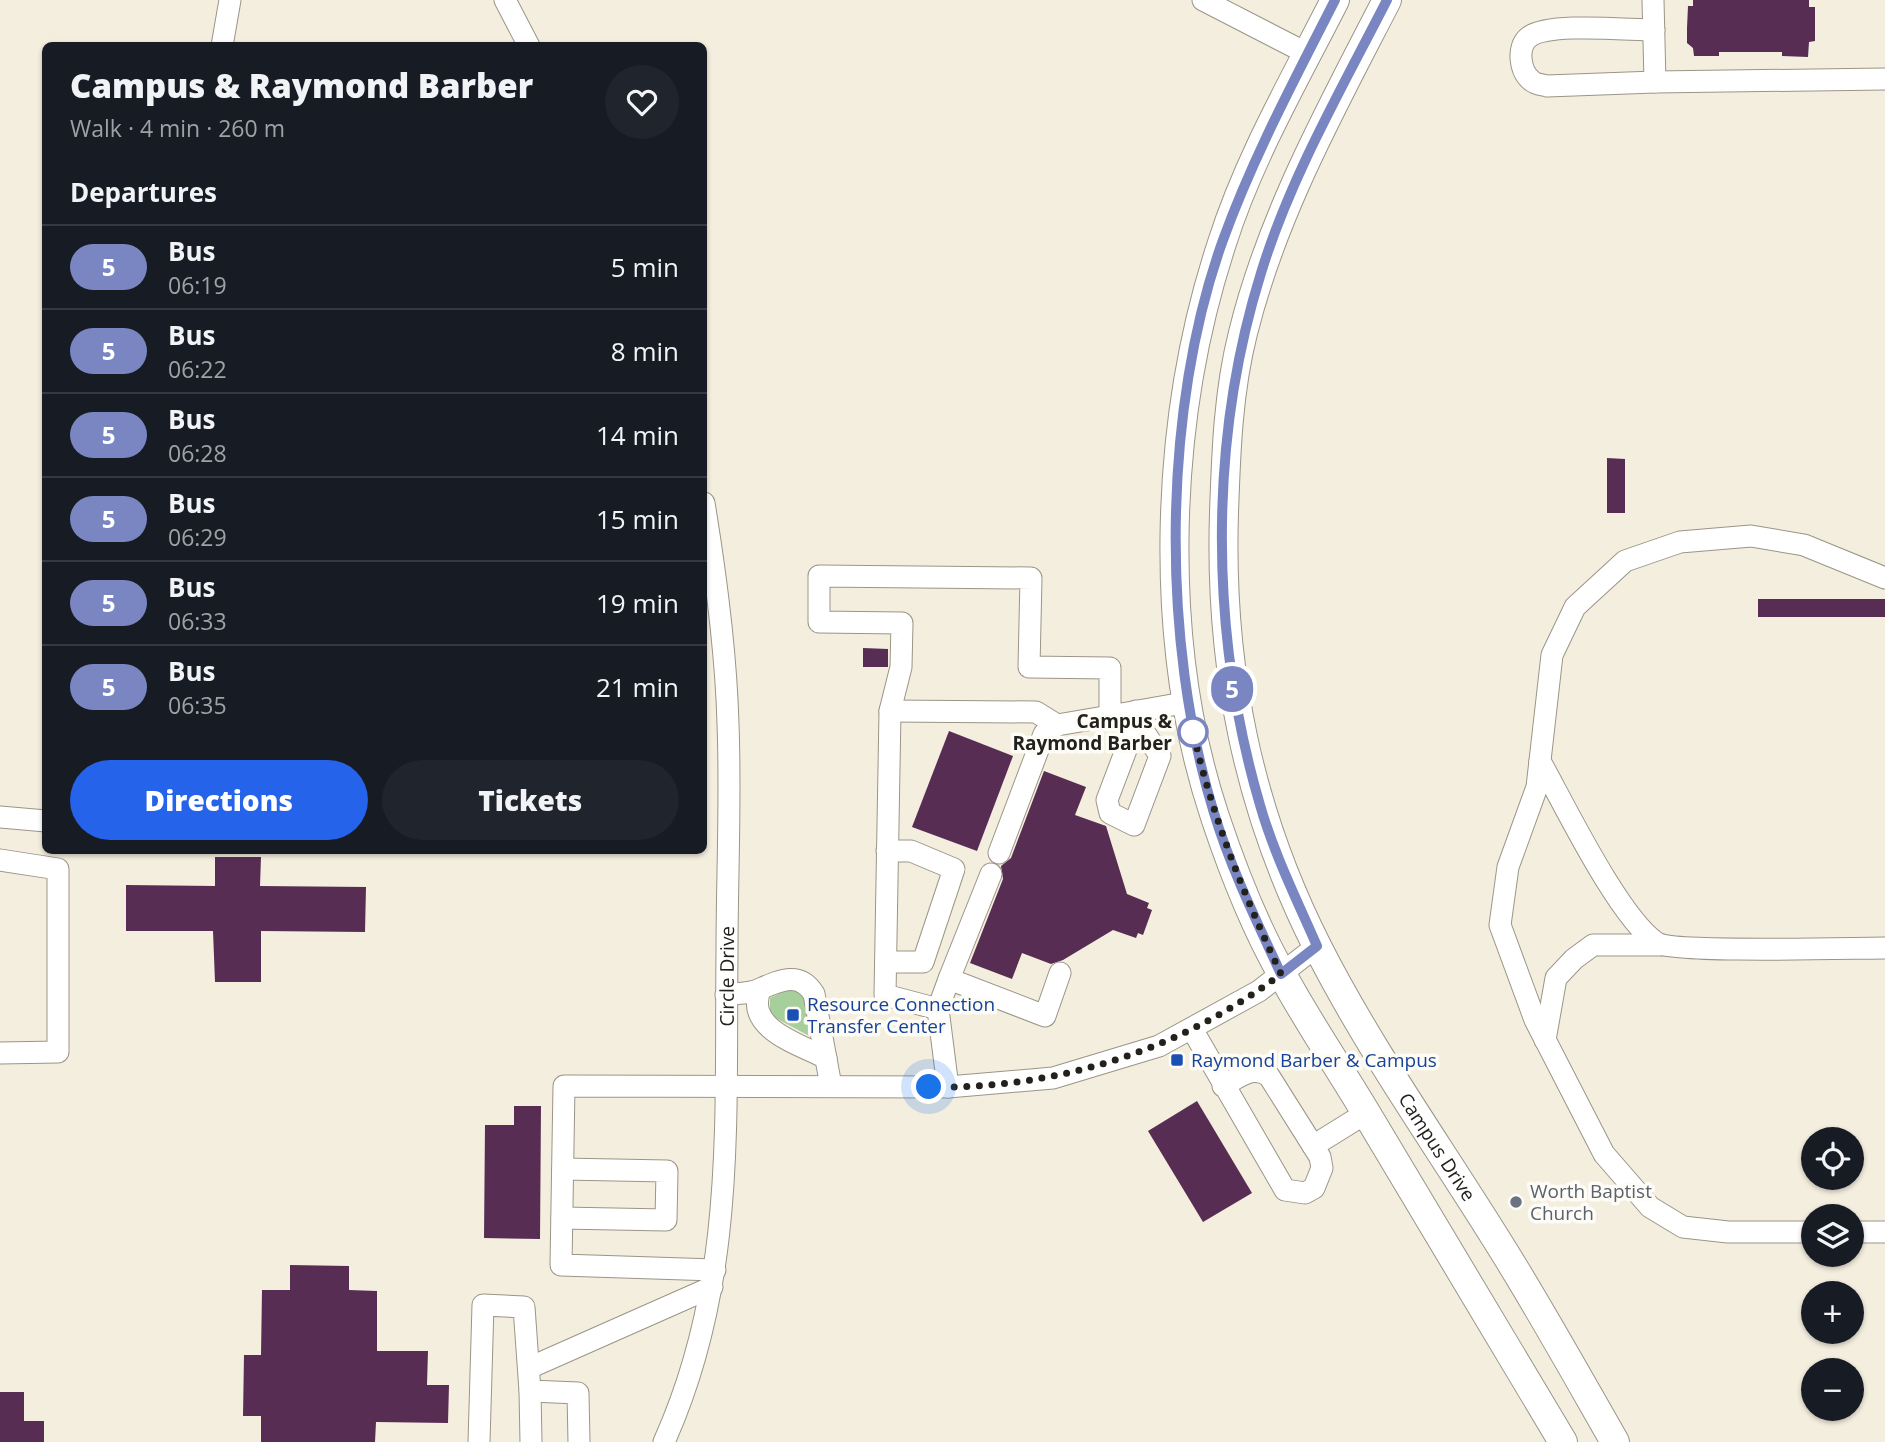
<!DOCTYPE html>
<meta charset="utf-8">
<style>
body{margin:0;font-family:"Open Sans",sans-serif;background:#20242c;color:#f1f3f6;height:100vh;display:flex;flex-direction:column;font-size:26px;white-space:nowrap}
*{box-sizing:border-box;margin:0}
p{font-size:23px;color:#9ea1a6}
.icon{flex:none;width:38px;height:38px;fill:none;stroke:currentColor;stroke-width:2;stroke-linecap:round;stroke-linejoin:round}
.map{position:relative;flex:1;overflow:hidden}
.details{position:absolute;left:42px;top:42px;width:665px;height:812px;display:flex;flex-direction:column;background:#171b24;border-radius:10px;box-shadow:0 2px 5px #0004}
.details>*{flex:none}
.badge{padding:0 14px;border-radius:23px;font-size:24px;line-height:46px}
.buttons{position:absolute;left:1801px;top:1127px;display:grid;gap:14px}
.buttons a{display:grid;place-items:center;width:63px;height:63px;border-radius:50%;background:#171b24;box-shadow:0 2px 5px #0004;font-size:35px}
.you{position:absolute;width:35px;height:35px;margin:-18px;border:5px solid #fff;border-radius:50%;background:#1a73e8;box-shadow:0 0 0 10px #1a73e833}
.map>.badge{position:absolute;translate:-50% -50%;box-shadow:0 0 0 4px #fff}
h2{padding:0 28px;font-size:26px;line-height:63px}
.round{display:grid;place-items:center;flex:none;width:74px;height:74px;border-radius:37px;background:#20242c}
.summary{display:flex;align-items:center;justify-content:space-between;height:119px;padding:0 28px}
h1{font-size:33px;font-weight:800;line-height:52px}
.cta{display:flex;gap:14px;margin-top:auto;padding:14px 28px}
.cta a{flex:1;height:80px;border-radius:42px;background:#2563eb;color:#fff;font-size:28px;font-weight:800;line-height:80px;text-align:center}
.cta a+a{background:#20242c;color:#f1f3f6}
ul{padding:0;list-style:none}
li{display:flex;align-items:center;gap:21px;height:84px;padding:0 28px;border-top:2px solid #363941}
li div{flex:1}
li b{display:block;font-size:26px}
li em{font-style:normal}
li .badge{min-width:77px;font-weight:700;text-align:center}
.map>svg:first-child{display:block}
.green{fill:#a7cf9c}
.building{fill:#572d54}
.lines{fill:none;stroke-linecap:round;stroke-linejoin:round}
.minor-casing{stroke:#9a9587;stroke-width:23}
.major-casing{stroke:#9a9587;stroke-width:30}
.path{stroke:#8f8b81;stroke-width:2.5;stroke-dasharray:5 5;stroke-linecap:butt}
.minor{stroke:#fff;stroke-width:21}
.major{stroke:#fff;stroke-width:28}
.line-casing{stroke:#fff;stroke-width:16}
.line{stroke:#7986c2;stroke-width:10}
.walk{stroke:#23211c;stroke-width:7;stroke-dasharray:0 12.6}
.stop-dot{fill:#fff;stroke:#7986c2;stroke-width:3.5}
.transit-dot{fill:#1a4fb4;stroke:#fefcf6;stroke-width:2.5}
.worship-dot{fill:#6b7280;stroke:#fefcf6;stroke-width:2.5}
.labels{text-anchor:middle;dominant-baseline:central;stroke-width:7;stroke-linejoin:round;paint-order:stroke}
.stop-label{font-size:19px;font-weight:bold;fill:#23211c;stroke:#fefcf6;text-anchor:end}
.street-label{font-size:19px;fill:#23211c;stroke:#fefcf6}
.transit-label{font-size:19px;fill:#164399;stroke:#fefcf6;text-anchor:start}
.worship-label{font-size:19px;fill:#5b616d;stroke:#fefcf6;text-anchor:start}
</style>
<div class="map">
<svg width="1885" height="1442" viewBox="0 0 1885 1442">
<rect width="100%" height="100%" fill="#f4eedf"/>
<!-- green -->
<path class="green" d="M790 989 804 993 813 1038 770 1015V998Z"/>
<!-- building -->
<g class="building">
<path d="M1693 0H1809V7H1815V41L1809 42 1808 57 1782 56V52H1719V56H1694L1693 48 1687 43V28L1688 6H1693Z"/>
<path d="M1607 458 1625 459V513H1607Z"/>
<rect x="1758" y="599" width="127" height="18"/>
<path d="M863 648 888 649V667H863Z"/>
<path d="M949 731 1013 756 977 851 912 827Z"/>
<path d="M1044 771 1086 787 1075 815 1106 826 1127 894 1149 903 1147 908 1152 910 1143 935 1138 933 1136 938 1113 930 1063 960 1051 964 1022 953 1012 979 970 963 1003 879 1001 866 1011 858Z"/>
<path d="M215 857H261L260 886 366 887 365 932 261 931V982H215L213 931H126V885L215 886Z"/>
<path d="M1197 1101 1252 1193 1203 1222 1148 1131Z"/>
<path d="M514 1106H541L540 1239 484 1238 485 1125H514Z"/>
<path d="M290 1265 349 1266V1290L377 1291V1351H428L427 1385H449L448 1423 376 1422 375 1442H261V1416H243L244 1355H261L262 1290H290Z"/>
<path d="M0 1392H24V1421H44V1442H0Z"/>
</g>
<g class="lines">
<defs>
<g id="minor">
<path d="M505 0 529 46"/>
<path d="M1203 0 1308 54"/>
<path d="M1653 0 1655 82 1885 79"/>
<path d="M1654 30C1627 30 1549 22 1529 37 1516 47 1520 72 1532 81 1535 84 1543 85 1547 86L1655 82"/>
<path d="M222 46 230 0"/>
<path d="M890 711 1036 712 1057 725 1110 716"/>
<path d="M1136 711 1137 721 1107 800 1110 813 1134 825 1160 756 1137 721"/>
<path d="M1540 761C1564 804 1619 918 1657 943 1674 953 1852 948 1885 948"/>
<path d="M0 817 46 821"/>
<path d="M999 853 1044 734 1057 725"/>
<path d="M0 860 58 869V1052L0 1053"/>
<path d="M886 962H923L954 869 911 851H887"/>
<path d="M949 979 991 874"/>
<path d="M760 990C745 1029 799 1044 826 1058"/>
<path d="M726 995C737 993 751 994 760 989 781 980 800 971 814 994L831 1086"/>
<path d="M938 1009 885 995 890 711 901 667 902 623 819 622V576L1031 578 1029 667 1110 668V716L1189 702"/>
<path d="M1192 1029 1285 1190 1305 1193 1314 1188 1322 1168 1320 1157 1269 1076C1253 1064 1238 1078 1223 1086"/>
<path d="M1545 1040 1556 978 1574 959 1593 945H1660"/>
<path d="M948 1087 938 1009 949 979 1045 1016 1060 973"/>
<path d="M1313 1146 1366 1113"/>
<path d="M562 1218 666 1220 667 1171 563 1169"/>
<path d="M1813 1232H1728L1683 1227 1650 1207 1604 1154 1535 1020 1500 925 1508 867 1537 787 1552 655 1575 607 1625 561 1680 542 1751 536 1804 545 1885 578"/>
<path d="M1852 1232H1885"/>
<path d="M715 1270 561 1265 564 1086 948 1087 1053 1078 1159 1046 1259 991 1317 946"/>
<path d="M529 1368 712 1287"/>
<path d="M530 1391 531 1442"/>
<path d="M479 1442 483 1305 524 1307 530 1391 578 1393 579 1442"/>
<path id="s1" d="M664 1442C736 1282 725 1123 727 952 727 876 731 800 728 724 726 650 716 576 704 503"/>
</g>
<g id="major">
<path d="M1335 0C1295 79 1249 158 1222 243 1164 419 1156 640 1215 817 1233 871 1255 927 1283 976 1308 1022 1338 1066 1365 1111 1431 1221 1496 1332 1563 1442"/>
<path id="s2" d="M1387 0C1332 107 1272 215 1243 333 1228 392 1226 453 1224 513 1219 667 1248 810 1318 948 1373 1056 1445 1155 1508 1258 1545 1318 1580 1381 1615 1442"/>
</g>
</defs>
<!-- minor casing -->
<use href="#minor" class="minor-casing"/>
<!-- major casing -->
<use href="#major" class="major-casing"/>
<!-- path -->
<path class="path" d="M786 1017 800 1015"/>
<!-- minor -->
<use href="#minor" class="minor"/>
<!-- major -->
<use href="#major" class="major"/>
</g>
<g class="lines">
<defs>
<path id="line" d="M1335 0C1295 79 1253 157 1223 240 1162 409 1161 642 1214 813 1231 869 1257 922 1281 974L1317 946C1297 900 1274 854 1260 805 1210 635 1208 443 1261 273 1290 178 1342 88 1387 0"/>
</defs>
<!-- line casing -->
<use href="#line" class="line-casing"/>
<!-- line -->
<use href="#line" class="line"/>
<!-- walk -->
<path class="walk" d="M929 1087C1057 1089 1179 1051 1281 974 1243 893 1211 814 1192 727L1193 732"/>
</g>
<!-- markers -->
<circle class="stop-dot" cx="1193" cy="732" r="14"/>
<g class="transit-dot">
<rect x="786" y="1008" width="14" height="14" rx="3.5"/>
<rect x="1170" y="1053" width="14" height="14" rx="3.5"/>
</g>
<circle class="worship-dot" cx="1516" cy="1202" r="7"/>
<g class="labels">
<!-- stop labels -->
<g class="stop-label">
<text x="1172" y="721">Campus &amp;<tspan x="1172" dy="22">Raymond Barber</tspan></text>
</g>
<!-- street labels -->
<g class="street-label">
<text stroke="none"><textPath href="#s1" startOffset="474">Circle Drive</textPath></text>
<text stroke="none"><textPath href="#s2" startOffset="1227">Campus Drive</textPath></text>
</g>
<!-- transit labels -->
<g class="transit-label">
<text x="807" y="1004">Resource Connection<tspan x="807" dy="22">Transfer Center</tspan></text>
<text x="1191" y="1060">Raymond Barber &amp; Campus</text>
</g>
<!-- worship labels -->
<g class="worship-label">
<text x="1530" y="1191">Worth Baptist<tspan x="1530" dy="22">Church</tspan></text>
</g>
</g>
</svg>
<div class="buttons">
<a><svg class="icon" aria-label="locate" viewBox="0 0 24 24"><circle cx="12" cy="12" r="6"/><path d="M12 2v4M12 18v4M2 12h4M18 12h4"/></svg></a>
<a><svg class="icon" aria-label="layers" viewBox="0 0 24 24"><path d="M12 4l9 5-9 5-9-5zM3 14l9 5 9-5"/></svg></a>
<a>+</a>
<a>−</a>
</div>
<div class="you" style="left:929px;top:1087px"></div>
<b class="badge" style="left:1232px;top:689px;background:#7986c2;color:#fff">5</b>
<section class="details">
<div class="summary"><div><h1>Campus &amp; Raymond Barber</h1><p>Walk · 4 min · 260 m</p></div><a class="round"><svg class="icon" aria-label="heart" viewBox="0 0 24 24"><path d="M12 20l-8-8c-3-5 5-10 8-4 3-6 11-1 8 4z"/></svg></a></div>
<h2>Departures</h2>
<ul>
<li><span class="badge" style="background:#7986c2;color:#fff">5</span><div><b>Bus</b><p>06:19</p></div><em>5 min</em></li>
<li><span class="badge" style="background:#7986c2;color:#fff">5</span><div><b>Bus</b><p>06:22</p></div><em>8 min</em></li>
<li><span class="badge" style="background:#7986c2;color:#fff">5</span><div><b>Bus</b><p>06:28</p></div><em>14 min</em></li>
<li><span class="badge" style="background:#7986c2;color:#fff">5</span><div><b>Bus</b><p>06:29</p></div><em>15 min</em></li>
<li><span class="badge" style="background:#7986c2;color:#fff">5</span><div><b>Bus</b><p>06:33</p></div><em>19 min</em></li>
<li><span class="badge" style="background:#7986c2;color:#fff">5</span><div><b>Bus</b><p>06:35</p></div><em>21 min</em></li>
</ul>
<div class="cta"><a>Directions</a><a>Tickets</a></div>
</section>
</div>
